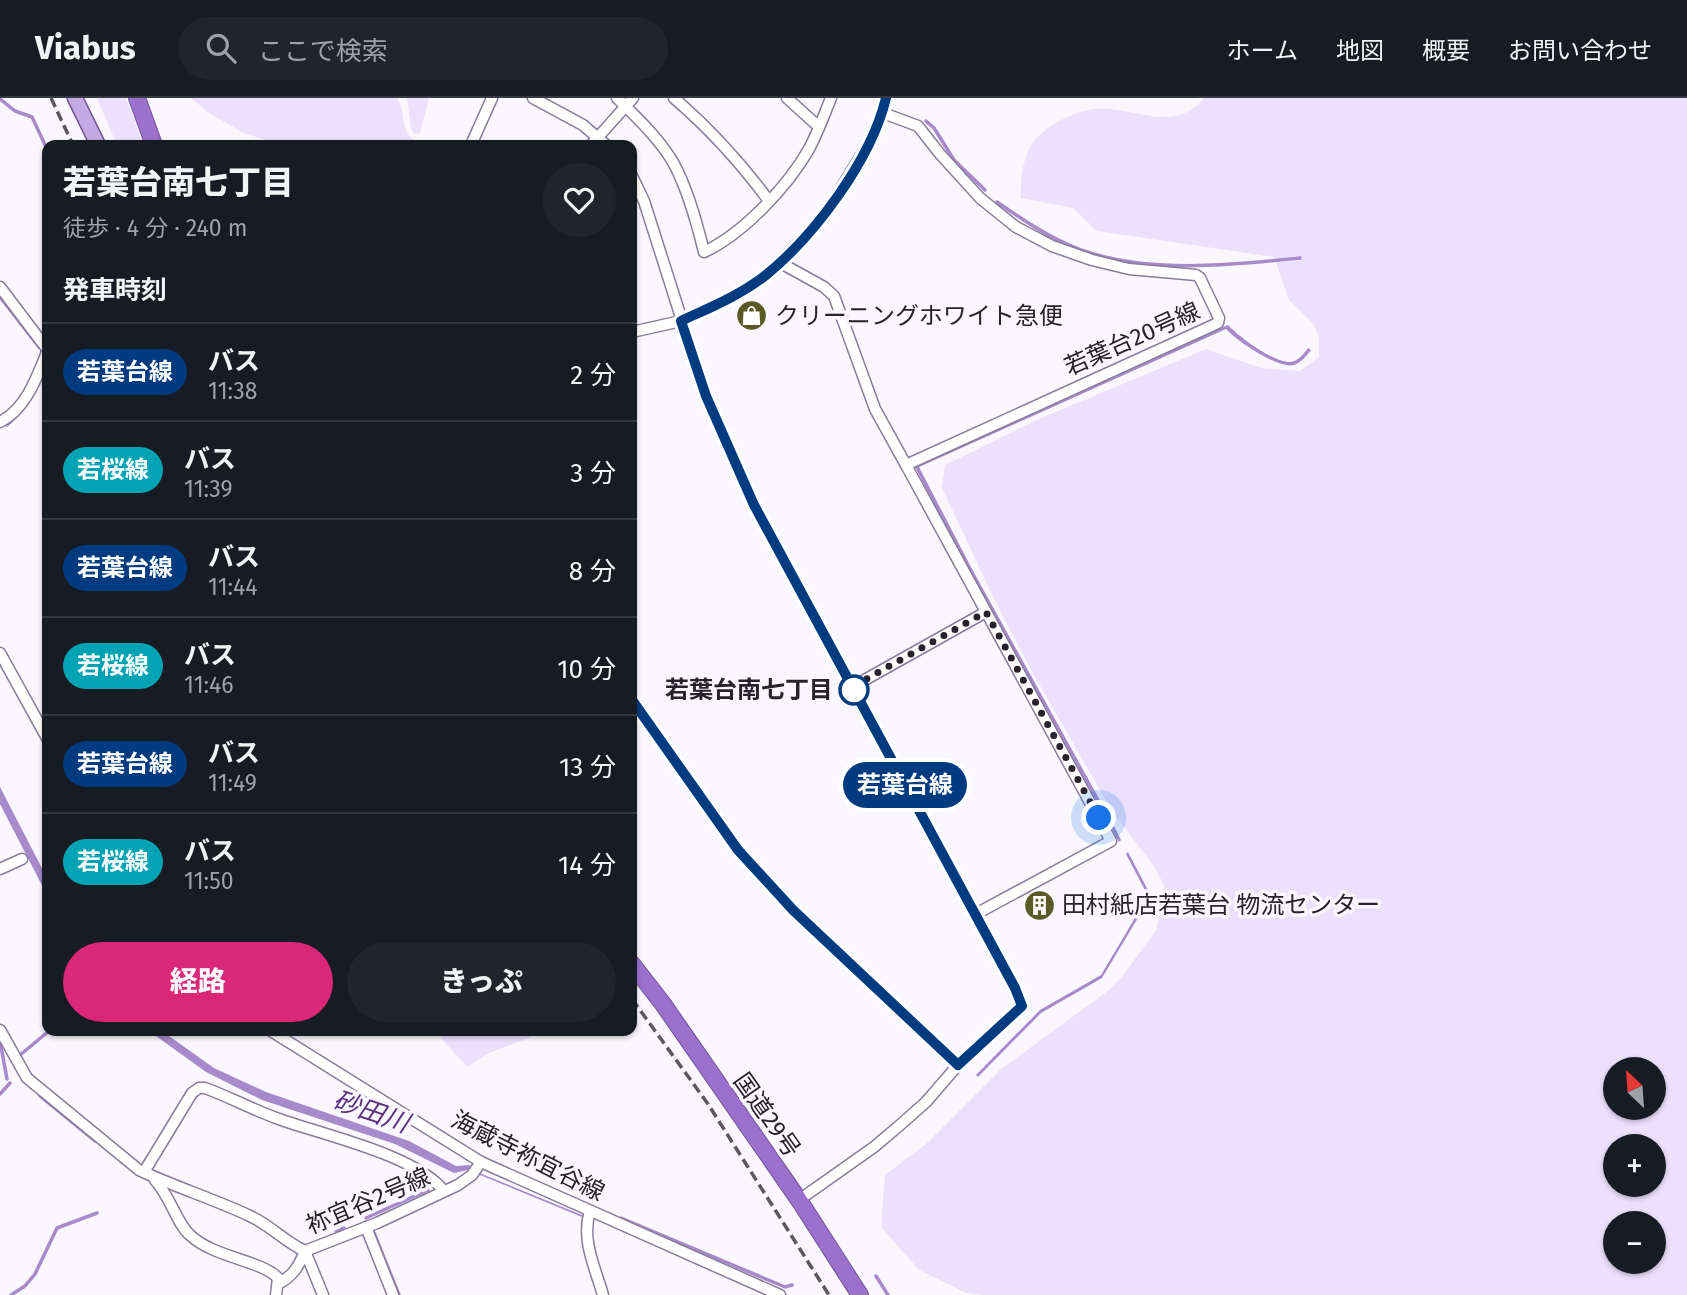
<!DOCTYPE html>
<html lang="ja">
<meta charset="utf-8">
<style>
body{margin:0;font-family:"Fira Sans","Noto Sans JP",sans-serif;background:#20242c;color:#f1f3f6;height:100vh;display:flex;flex-direction:column;font-size:26px;white-space:nowrap}
*{box-sizing:border-box;margin:0}
p{font-size:23px;color:#9ea1a6}
.icon{flex:none;width:38px;height:38px;fill:none;stroke:currentColor;stroke-width:2;stroke-linecap:round;stroke-linejoin:round}
.map{position:relative;flex:1;overflow:hidden}
.details{position:absolute;left:42px;top:42px;width:595px;height:896px;display:flex;flex-direction:column;background:#171b24;border-radius:14px;box-shadow:0 2px 5px #0004}
.details>*{flex:none}
.badge{padding:0 14px;border-radius:23px;font-size:24px;line-height:46px}
.needle{width:46px;rotate:335deg}
.tools{position:absolute;left:1603px;top:959px;display:grid;gap:14px}
.tools a{display:grid;place-items:center;width:63px;height:63px;border-radius:50%;background:#171b24;box-shadow:0 2px 5px #0004;font-size:35px}
.you{position:absolute;width:35px;height:35px;margin:-18px;border:5px solid #fff;border-radius:50%;background:#1a73e8;box-shadow:0 0 0 10px #1a73e833}
.map>.badge{position:absolute;translate:-50% -50%;box-shadow:0 0 0 4px #fff}
h2{padding:0 21px;font-size:26px;line-height:63px}
.round{display:grid;place-items:center;flex:none;width:74px;height:74px;border-radius:37px;background:#20242c}
.head{display:flex;align-items:center;justify-content:space-between;height:119px;padding:0 21px}
h1{font-size:33px;font-weight:800;line-height:52px}
.cta{display:flex;gap:14px;margin-top:auto;padding:14px 21px}
.cta a{flex:1;height:80px;border-radius:42px;background:#db2777;color:#fff;font-size:28px;font-weight:800;line-height:80px;text-align:center}
.cta a+a{background:#20242c;color:#f1f3f6}
ul{padding:0;list-style:none}
li{display:flex;align-items:center;gap:21px;height:98px;padding:0 21px;border-top:2px solid #363941}
li div{flex:1}
li b{display:block;font-size:26px}
li em{font-style:normal}
li .badge{min-width:77px;font-weight:700;text-align:center}
header{display:flex;align-items:center;gap:42px;box-sizing:border-box;height:98px;padding:0 35px;background:#171b24;border-bottom:2px solid #363941}
header strong{font-size:33px}
nav{display:flex;gap:38px;margin-inline-start:auto;font-size:24px}
.search{width:490px;height:63px;background:#20242c;display:flex;align-items:center;gap:18px;box-sizing:border-box;padding:0 24px;border-radius:38px;color:#9ea1a6;font-size:26px}
.map>svg:first-child{display:block}
.green{fill:#ece1fd;fill-rule:evenodd}
.water{fill:#a78acc}
.lines{fill:none;stroke-linecap:round;stroke-linejoin:round}
.stream{stroke:#a78acc;stroke-width:3.5}
.minor-casing{stroke:#897d9a;stroke-width:13}
.major-casing{stroke:#735596;stroke-width:17}
.highway-casing{stroke:#735596;stroke-width:18}
.minor{stroke:#fff;stroke-width:10}
.major{stroke:#c4aae2;stroke-width:14}
.highway{stroke:#9c71ce;stroke-width:16}
.rail{stroke:#5b5761;stroke-width:3.5;stroke-dasharray:10 5;stroke-linecap:butt}
.line-casing{stroke:#fff;stroke-width:16}
.line{stroke:#003b80;stroke-width:10}
.walk{stroke:#27222e;stroke-width:7;stroke-dasharray:0 12.6}
.stop-dot{fill:#fff;stroke:#003b80;stroke-width:3.5}
.labels{text-anchor:middle;dominant-baseline:central;stroke-width:7;stroke-linejoin:round;paint-order:stroke}
.poi-label{font-size:24px;fill:#27222e;stroke:#faf7fe;text-anchor:start}
.street-label{font-size:24px;fill:#27222e;stroke:#faf7fe}
.stop-label{font-size:24px;font-weight:bold;fill:#27222e;stroke:#faf7fe;text-anchor:end}
.water-label{font-size:26px;font-style:italic;fill:#593281;stroke:#faf7fe}
</style>
<header>
<strong>Viabus</strong>
<div class="search"><svg class="icon" aria-label="search" viewBox="0 0 24 24"><circle cx="10" cy="10" r="6"/><path d="M15 15l6 6"/></svg>ここで検索</div>
<nav><a>ホーム</a><a>地図</a><a>概要</a><a>お問い合わせ</a></nav>
</header>
<div class="map">
<svg width="1687" height="1197" viewBox="0 0 1687 1197">
<rect width="100%" height="100%" fill="#faf7fe"/>
<!-- green -->
<g class="green">
<path d="M97 0H126L144 47H117Z"/>
<path d="M191 0H397C409 21 396 32 421 47H280L244 35 209 15Z"/>
<path d="M407 0H429L420 35 415 36 411 31Z"/>
<path d="M1204 0H1687V1197H982L966 1195 919 1172 881 1129 885 1077 926 1046 1000 972 1109 892 1122 879 1156 832 1163 806 1165 789 1153 767 1112 713 1031 572 996 505 942 390 945 367 1039 321 1206 251 1262 270 1300 273 1319 259V240L1314 227 1289 202 1274 159 1097 133 1073 110 1021 100C1020 82 1023 56 1035 42 1049 26 1076 12 1097 11 1133 8 1174 37 1204 0ZM1615 971H1654V1010H1615ZM1615 1048H1654V1087H1615ZM1615 1125H1654V1164H1615Z"/>
<path d="M440 933H526L531 939 491 954 467 969 442 941Z"/>
</g>
<!-- water -->
<g class="water">
<path d="M1228 227C1239 239 1274 265 1291 264 1298 263 1304 256 1308 250L1311 252C1306 258 1302 264 1294 267 1278 271 1237 243 1226 231L919 369 972 471 1112 724 1121 742 1119 744 943 424 915 369 919 365Z"/>
<path d="M0 689 47 780V797L0 706Z"/>
<path d="M1128 754 1151 798 1102 880 1041 915 978 979 976 977 1040 912 1101 877 1148 798 1126 756Z"/>
<path d="M149 933H162L214 970 266 994 409 1043 456 1068 469 1067 482 1076 582 1117V1119L468 1072 454 1075 395 1046 262 1002 206 974Z"/>
</g>
<g class="lines">
<!-- stream -->
<g class="stream">
<path d="M0 1 15 13 32 19 47 51"/>
<path d="M926 23 934 30 954 62 985 92"/>
<path d="M997 104C1023 122 1051 141 1081 152 1148 176 1231 167 1300 160"/>
<path d="M0 199 39 249"/>
<path d="M7 327 23 311"/>
<path d="M0 943 7 981"/>
<path d="M20 957 49 933"/>
<path d="M0 996 10 985"/>
<path d="M40 998 95 1043"/>
<path d="M366 1120 428 1092"/>
<path d="M621 1120 785 1189 792 1187"/>
<path d="M336 1134 344 1130"/>
<path d="M374 1135 399 1197"/>
<path d="M876 1178 888 1197"/>
<path d="M11 1197 25 1188 35 1176 57 1130 97 1115"/>
</g>
<defs>
<g id="minor">
<path d="M533 0 583 27 606 47"/>
<path d="M617 0C637 20 660 41 674 66 688 92 697 125 704 154 743 136 788 88 809 51 818 34 824 17 831 0"/>
<path d="M674 0C710 31 741 65 769 103"/>
<path d="M787 0 819 29"/>
<path d="M471 47 492 0"/>
<path d="M591 47 633 0"/>
<path d="M632 78 644 103 706 298 754 407 1015 890 1022 908 958 967 926 1004 900 1027 874 1049 799 1102"/>
<path d="M779 164 824 189 834 198 875 311 906 367 1218 225 1219 220 1200 180 1196 177 1129 171 1092 162 1052 148 1016 129 980 100 940 56 918 28 883 15"/>
<path d="M0 189 47 251"/>
<path d="M632 234 681 223 733 198 766 177 823 120 873 38 886 0"/>
<path d="M0 324C26 311 37 279 47 254"/>
<path d="M906 367 1111 743 974 817"/>
<path d="M0 555 47 640"/>
<path d="M852 589 986 514"/>
<path d="M632 602 738 752 793 812 958 967"/>
<path d="M0 771 22 761"/>
<path d="M0 932 27 980 139 1072C175 1089 214 1101 250 1118 270 1127 285 1144 305 1153L323 1197"/>
<path d="M271 933 481 1064 780 1197"/>
<path d="M144 1074 192 995 199 990H205C230 999 253 1012 279 1021 323 1037 416 1057 444 1093"/>
<path d="M155 1082C170 1098 177 1126 190 1137 214 1160 261 1162 278 1180L276 1197"/>
<path d="M590 1113C581 1142 595 1169 603 1197"/>
<path d="M366 1129 393 1197"/>
<path d="M278 1186C293 1178 299 1168 305 1153L377 1125 458 1087 472 1077 481 1064"/>
</g>
<path id="major" d="M75 0 98 47"/>
<g id="highway">
<path d="M137 0 154 47"/>
<path d="M632 866 663 906 799 1102 860 1197"/>
</g>
</defs>
<!-- minor casing -->
<use href="#minor" class="minor-casing"/>
<!-- major casing -->
<use href="#major" class="major-casing"/>
<!-- highway casing -->
<use href="#highway" class="highway-casing"/>
<!-- minor -->
<use href="#minor" class="minor"/>
<!-- major -->
<use href="#major" class="major"/>
<!-- highway -->
<use href="#highway" class="highway"/>
<!-- rail -->
<g class="rail">
<path d="M51 0 73 47"/>
<path d="M632 901 708 1006 829 1197"/>
</g>
</g>
<g class="lines">
<defs>
<path id="line" d="M632 602 738 752 793 812 958 967 1022 908 1015 890 754 407 706 298 681 223C709 210 741 197 766 177 815 137 871 62 886 0"/>
</defs>
<!-- line casing -->
<use href="#line" class="line-casing"/>
<!-- line -->
<use href="#line" class="line"/>
<!-- walk -->
<path class="walk" d="M854 592 855 594 852 589 986 514 1099 720"/>
</g>
<!-- icons -->
<defs>
<symbol id="shop-disc" viewBox="-11 -11 22 22"><circle r="9.5" fill="#5a5a27" stroke="#faf7fe"/><path d="M-5-2.5h2.3a2.7 3.5 0 0 1 5.4 0H5L5.5 6h-11ZM-1.5-2.5h3a1.5 2.3 0 0 0-3 0Z" fill="#fff"/></symbol>
<symbol id="building-disc" viewBox="-11 -11 22 22"><circle r="9.5" fill="#5a5a27" stroke="#faf7fe"/><path d="M-4-6H4V6H1V3H-1V6H-4ZM-2.5-4.3h1.7v1.8h-1.7ZM.8-4.3h1.7v1.8H.8ZM-2.5-1h1.7V.8h-1.7ZM.8-1h1.7V.8H.8Z" fill="#fff"/></symbol>
</defs>
<g fill-rule="evenodd">
<use href="#shop-disc" x="734" y="200" width="35" height="35"/>
<use href="#building-disc" x="1022" y="790" width="35" height="35"/>
</g>
<!-- markers -->
<circle class="stop-dot" cx="854" cy="592" r="14"/>
<g class="labels">
<!-- poi labels -->
<g class="poi-label">
<text x="775" y="218">クリーニングホワイト急便</text>
<text x="1062" y="807">田村紙店若葉台 物流センター</text>
</g>
<!-- street labels -->
<g class="street-label">
<text transform="translate(1132 241) rotate(-24)">若葉台20号線</text>
<text transform="translate(767 1017) rotate(55)">国道29号</text>
<text transform="translate(528 1058) rotate(27)">海蔵寺祢宜谷線</text>
<text transform="translate(368 1103) rotate(-23)">祢宜谷2号線</text>
</g>
<!-- stop labels -->
<g class="stop-label">
<text x="833" y="592">若葉台南七丁目</text>
</g>
<!-- water labels -->
<g class="water-label">
<text transform="translate(371 1014) rotate(19)">砂田川</text>
</g>
</g>
</svg>
<div class="tools">
<a><svg class="needle" viewBox="-14 -14 28 28"><path d="M0-13l5 13h-10z" fill="#e53935"/><path d="M0 13l5-13h-10z" fill="#9ea1a6"/></svg></a>
<a>+</a>
<a>−</a>
</div>
<div class="you" style="left:1099px;top:720px"></div>
<b class="badge" style="left:905px;top:687px;background:#003b80;color:#fff">若葉台線</b>
<section class="details">
<div class="head"><div><h1>若葉台南七丁目</h1><p>徒歩 · 4 分 · 240 m</p></div><a class="round"><svg class="icon" aria-label="heart" viewBox="0 0 24 24"><path d="M12 20l-8-8c-3-5 5-10 8-4 3-6 11-1 8 4z"/></svg></a></div>
<h2>発車時刻</h2>
<ul>
<li><span class="badge" style="background:#003b80;color:#fff">若葉台線</span><div><b>バス</b><p>11:38</p></div><em>2 分</em></li>
<li><span class="badge" style="background:#00a3b4;color:#fff">若桜線</span><div><b>バス</b><p>11:39</p></div><em>3 分</em></li>
<li><span class="badge" style="background:#003b80;color:#fff">若葉台線</span><div><b>バス</b><p>11:44</p></div><em>8 分</em></li>
<li><span class="badge" style="background:#00a3b4;color:#fff">若桜線</span><div><b>バス</b><p>11:46</p></div><em>10 分</em></li>
<li><span class="badge" style="background:#003b80;color:#fff">若葉台線</span><div><b>バス</b><p>11:49</p></div><em>13 分</em></li>
<li><span class="badge" style="background:#00a3b4;color:#fff">若桜線</span><div><b>バス</b><p>11:50</p></div><em>14 分</em></li>
</ul>
<div class="cta"><a>経路</a><a>きっぷ</a></div>
</section>
</div>
